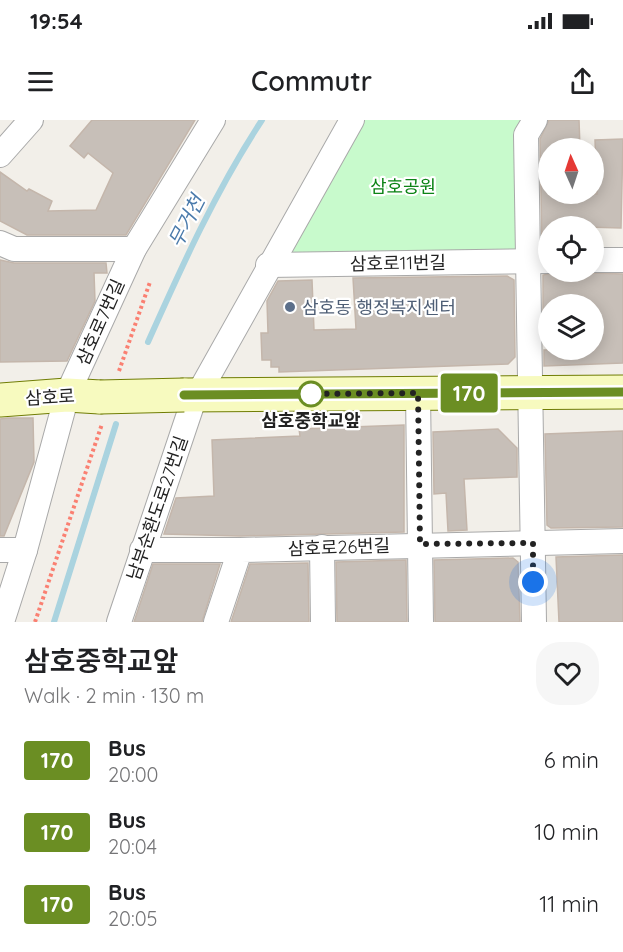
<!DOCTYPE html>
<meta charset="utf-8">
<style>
body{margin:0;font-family:Quicksand,"Noto Sans KR",sans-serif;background:#f6f6f6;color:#202124;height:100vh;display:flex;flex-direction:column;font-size:22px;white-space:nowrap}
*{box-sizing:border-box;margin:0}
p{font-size:20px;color:#757577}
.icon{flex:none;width:33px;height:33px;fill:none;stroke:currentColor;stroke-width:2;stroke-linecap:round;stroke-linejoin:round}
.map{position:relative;height:502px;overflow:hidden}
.panel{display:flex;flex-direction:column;background:#fff;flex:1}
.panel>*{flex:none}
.badge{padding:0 12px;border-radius:4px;font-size:21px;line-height:39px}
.needle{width:39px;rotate:357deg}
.buttons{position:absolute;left:538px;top:18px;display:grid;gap:12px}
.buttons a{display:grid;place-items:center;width:66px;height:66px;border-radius:50%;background:#fff;box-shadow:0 3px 15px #0003;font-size:30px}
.you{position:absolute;width:30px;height:30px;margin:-15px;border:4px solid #fff;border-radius:50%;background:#1a73e8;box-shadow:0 0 0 9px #1a73e833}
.map>.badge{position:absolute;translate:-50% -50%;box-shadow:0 0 0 3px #fff}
.round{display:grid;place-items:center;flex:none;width:63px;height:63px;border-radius:24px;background:#f6f6f6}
.overview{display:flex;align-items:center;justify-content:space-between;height:102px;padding:0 24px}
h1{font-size:28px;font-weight:600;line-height:45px}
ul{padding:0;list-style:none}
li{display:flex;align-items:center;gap:18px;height:72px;padding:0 24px}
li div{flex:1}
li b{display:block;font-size:22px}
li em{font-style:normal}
li .badge{min-width:66px;font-weight:700;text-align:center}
.status{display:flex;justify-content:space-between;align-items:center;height:42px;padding:0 30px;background:#fff;direction:ltr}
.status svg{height:16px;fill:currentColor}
header{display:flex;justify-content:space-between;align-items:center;height:78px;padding:0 24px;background:#fff;font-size:27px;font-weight:600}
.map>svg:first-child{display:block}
.park{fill:#c8facc}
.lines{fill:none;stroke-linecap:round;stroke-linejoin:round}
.stream{stroke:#aad3df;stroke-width:6}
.building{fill:#c7bfb8;stroke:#c4b6ab;stroke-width:1.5}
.minor-casing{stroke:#a9a9a9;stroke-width:26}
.secondary-casing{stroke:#707d05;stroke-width:35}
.path{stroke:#fa8072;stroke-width:4;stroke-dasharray:3 3;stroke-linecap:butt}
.minor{stroke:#fff;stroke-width:24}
.secondary{stroke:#f7fabf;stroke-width:33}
.secondary-bridge-casing{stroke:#707d05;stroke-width:35;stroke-linecap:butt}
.secondary-bridge{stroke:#f7fabf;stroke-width:33}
.line-casing{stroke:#fff;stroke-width:14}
.line{stroke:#6b8e23;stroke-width:9}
.walk{stroke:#222;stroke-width:6;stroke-dasharray:0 10.8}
.service-dot{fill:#5c6f8a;stroke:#fff;stroke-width:2}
.stop-dot{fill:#fff;stroke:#6b8e23;stroke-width:3}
.labels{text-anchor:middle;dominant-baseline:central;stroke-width:4.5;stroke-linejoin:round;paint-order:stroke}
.park-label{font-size:18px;fill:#0c8416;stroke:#fff}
.street-label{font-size:18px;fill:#222;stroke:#fff}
.service-label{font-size:18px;fill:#4e5e75;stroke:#fff;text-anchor:start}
.stop-label{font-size:18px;font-weight:bold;fill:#222;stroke:#fff}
.water-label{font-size:20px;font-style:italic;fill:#4a7aab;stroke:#fff}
</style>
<div class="status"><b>19:54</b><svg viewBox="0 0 49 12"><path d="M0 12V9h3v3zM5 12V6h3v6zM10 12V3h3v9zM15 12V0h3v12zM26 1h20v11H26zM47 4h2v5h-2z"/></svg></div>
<header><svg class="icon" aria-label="menu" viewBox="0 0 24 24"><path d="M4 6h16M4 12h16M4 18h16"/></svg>Commutr<svg class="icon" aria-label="share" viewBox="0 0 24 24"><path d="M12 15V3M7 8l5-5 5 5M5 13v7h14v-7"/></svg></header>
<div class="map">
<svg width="623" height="502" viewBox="0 0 623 502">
<rect width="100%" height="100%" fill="#f2efe9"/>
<!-- park -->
<path class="park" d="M364 0H527L520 130 284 135Z"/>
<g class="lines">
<!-- stream -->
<g class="stream">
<path d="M148 222C182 146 216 70 262 0"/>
<path d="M54 502 116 304"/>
</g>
</g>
<!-- building -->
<g class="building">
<path d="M92 0H195L126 115H27L0 101V52L27 71 29 69 52 81 48 91 96 90 113 53 88 33 84 38 70 26Z"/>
<path d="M549 0H579L580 28H549V74H597L595 20 623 19 621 108 549 106V127H542L540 19Z"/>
<path d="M0 140 14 143H106L107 153H94L95 181 67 241 0 242Z"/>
<path d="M558 152 623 154V243L544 246V230H594V184H549V203L543 209V155Z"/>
<path d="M507 156 514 160 515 237 508 244 279 252V247H271V240H262L261 213H268L267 181 278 161 312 160 314 210 356 209 353 158Z"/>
<path d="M8 298H33L34 342 4 416H0V299Z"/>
<path d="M404 305V412L240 416 164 414 176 378 214 376 212 320 300 316 299 309Z"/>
<path d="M498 309 517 328V357L464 359 467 410 448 411 446 373 434 374 433 312Z"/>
<path d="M623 311V407L551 408 547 405 545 314Z"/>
<path d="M623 435V502H559L556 437Z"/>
<path d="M513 438 518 442 520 502H435L434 440Z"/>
<path d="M406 440 407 502H337L336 442Z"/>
<path d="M308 443 309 502H231L250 444Z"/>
<path d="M153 444H220L202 502H134Z"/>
</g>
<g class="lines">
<defs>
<g id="minor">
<path d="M0 35 31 0"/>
<path d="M0 123 14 129H134"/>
<path d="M594 140H623"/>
<path d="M268 145 549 141"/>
<path d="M418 273 421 502"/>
<path d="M322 427 323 502"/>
<path d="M0 430H25"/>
<path d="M142 430H240"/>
<path d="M2 502 25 430 67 275 134 129 213 0"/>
<path d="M119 502 192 285 352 0"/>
<path d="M216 502 240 430 623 421"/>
<path d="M534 502 526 15 535 0"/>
</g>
<g id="secondary">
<path d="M184 275 623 272"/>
<path d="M0 280 67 275 100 277"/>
</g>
</defs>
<!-- minor casing -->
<use href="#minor" class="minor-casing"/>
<!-- secondary casing -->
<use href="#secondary" class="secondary-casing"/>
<!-- path -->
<g class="path">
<path d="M119 251 150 162"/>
<path d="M35 502 102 304"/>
</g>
<!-- minor -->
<use href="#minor" class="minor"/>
<!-- secondary -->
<use href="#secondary" class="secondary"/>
<defs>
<path id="secondary-bridge" d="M100 277 184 275"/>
</defs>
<!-- secondary-bridge casing -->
<use href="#secondary-bridge" class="secondary-bridge-casing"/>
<!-- secondary-bridge -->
<use href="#secondary-bridge" class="secondary-bridge"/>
</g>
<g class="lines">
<defs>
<path id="line" d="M184 275 623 272"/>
</defs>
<!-- line casing -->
<use href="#line" class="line-casing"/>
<!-- line -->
<use href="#line" class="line"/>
<!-- walk -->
<path class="walk" d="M311 274H308L418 273 420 424 533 423V462"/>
</g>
<!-- markers -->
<circle class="service-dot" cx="290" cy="187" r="6"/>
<circle class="stop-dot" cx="311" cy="274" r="12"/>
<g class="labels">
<!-- park labels -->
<g class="park-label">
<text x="403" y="66">삼호공원</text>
</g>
<!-- street labels -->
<g class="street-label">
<text transform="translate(398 143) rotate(-1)">삼호로11번길</text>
<text transform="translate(100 202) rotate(-66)">삼호로7번길</text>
<text transform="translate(50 277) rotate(-3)">삼호로</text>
<text transform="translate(157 388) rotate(-71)">남부순환도로27번길</text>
<text transform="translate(339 427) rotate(-2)">삼호로26번길</text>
</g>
<!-- service labels -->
<g class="service-label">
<text x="302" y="187">삼호동 행정복지센터</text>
</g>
<!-- stop labels -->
<g class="stop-label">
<text x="311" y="300">삼호중학교앞</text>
</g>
<!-- water labels -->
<g class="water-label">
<text transform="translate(186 101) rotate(-63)">무거천</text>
</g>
</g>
</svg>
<div class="buttons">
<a><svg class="needle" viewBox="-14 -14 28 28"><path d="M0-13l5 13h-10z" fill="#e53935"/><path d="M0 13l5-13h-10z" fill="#757577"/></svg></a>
<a><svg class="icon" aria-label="locate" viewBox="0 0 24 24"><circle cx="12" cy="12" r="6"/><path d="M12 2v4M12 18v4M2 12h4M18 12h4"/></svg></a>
<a><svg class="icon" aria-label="layers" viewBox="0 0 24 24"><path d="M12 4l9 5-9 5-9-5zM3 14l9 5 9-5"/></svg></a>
</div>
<div class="you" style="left:533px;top:462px"></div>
<b class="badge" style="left:469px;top:273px;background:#6b8e23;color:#fff">170</b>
</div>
<section class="panel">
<div class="overview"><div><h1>삼호중학교앞</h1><p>Walk · 2 min · 130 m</p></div><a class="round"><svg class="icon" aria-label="heart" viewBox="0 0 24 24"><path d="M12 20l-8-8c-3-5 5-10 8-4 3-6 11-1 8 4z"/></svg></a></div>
<ul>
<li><span class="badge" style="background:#6b8e23;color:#fff">170</span><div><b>Bus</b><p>20:00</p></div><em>6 min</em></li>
<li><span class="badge" style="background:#6b8e23;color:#fff">170</span><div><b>Bus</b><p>20:04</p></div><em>10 min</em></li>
<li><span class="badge" style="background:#6b8e23;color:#fff">170</span><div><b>Bus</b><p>20:05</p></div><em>11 min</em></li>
</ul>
</section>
